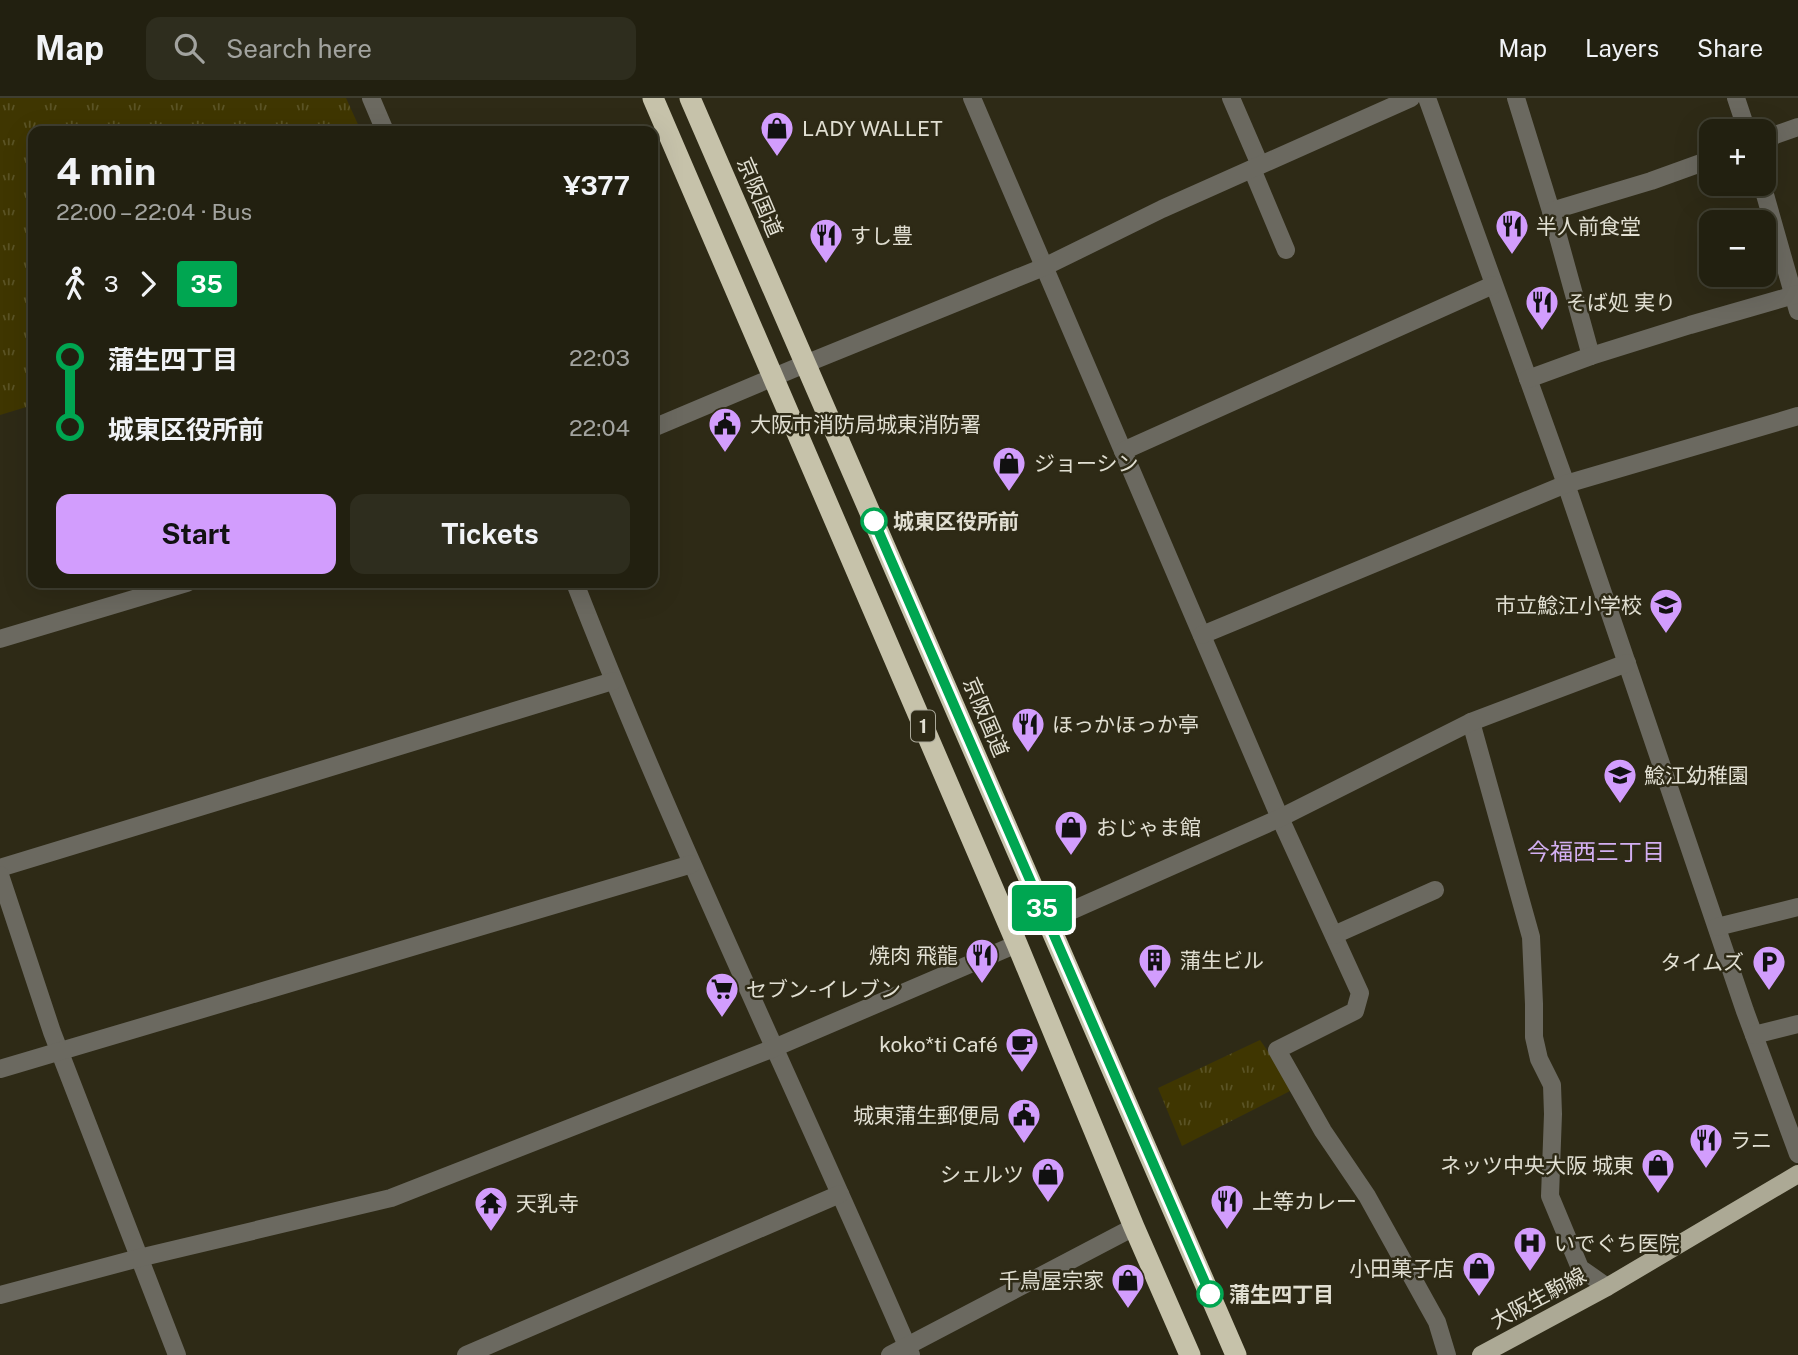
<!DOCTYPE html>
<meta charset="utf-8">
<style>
body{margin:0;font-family:"Public Sans","Noto Sans JP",sans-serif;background:#2e2d1e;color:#f1f3f6;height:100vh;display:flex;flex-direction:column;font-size:26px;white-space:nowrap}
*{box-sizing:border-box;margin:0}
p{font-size:23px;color:#a2a39f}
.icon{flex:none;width:38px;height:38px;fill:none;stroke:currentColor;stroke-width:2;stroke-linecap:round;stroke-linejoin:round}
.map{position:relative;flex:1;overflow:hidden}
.side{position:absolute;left:28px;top:28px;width:630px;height:462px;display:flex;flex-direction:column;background:#222010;border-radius:14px;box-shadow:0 7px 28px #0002,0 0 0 2px #3f3e30}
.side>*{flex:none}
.badge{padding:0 14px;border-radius:5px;font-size:24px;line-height:46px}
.tools{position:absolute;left:1699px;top:21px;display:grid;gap:14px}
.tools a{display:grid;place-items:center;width:77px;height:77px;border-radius:14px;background:#222010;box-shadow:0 7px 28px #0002,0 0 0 2px #3f3e30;font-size:35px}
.map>.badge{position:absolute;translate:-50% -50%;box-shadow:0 0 0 4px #fff}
.legs{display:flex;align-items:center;gap:10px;height:77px;padding:0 28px;font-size:23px}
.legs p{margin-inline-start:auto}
.head{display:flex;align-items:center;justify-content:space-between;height:119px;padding:0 28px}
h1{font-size:38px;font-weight:700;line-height:52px}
.button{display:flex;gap:14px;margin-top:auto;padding:14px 28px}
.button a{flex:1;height:80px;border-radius:14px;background:#d29dfd;color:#111;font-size:28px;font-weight:700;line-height:80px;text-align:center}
.button a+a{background:#2e2d1e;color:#f1f3f6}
ul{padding:0 28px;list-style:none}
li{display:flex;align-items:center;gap:24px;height:70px;font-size:26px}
li i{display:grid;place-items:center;width:10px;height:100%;margin:0 9px;background:currentColor}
li i::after{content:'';width:18px;height:18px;margin:-9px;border:5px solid;border-radius:50%;background:#222010}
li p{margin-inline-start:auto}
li:first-child i{background:linear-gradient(#0000 50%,currentColor 0)}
li:last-child i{background:linear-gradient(currentColor 50%,#0000 0)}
header{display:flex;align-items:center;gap:42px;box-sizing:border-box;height:98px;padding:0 35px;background:#222010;border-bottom:2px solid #3f3e30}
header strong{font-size:33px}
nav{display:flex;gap:38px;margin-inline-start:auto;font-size:24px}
.search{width:490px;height:63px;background:#2e2d1e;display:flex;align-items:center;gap:18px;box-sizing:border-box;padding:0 24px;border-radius:14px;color:#a2a39f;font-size:26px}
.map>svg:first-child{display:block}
.park{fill:url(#park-tufts)}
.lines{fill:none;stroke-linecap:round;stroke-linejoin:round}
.minor{stroke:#6b6960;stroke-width:18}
.major{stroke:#aca995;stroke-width:18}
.highway{stroke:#c6c2aa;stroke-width:21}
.line-1-casing{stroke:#fff;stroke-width:16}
.line-1{stroke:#00a651;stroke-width:10}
.stop-1-dot{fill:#fff;stroke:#00a651;stroke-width:3.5}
.labels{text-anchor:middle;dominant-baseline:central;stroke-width:5;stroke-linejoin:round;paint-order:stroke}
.shield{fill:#2e2a16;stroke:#aba99a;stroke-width:2}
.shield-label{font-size:19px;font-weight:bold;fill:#e1dfd2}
.poi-label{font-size:21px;fill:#e1dfd2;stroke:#2e2a16;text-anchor:start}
.street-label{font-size:21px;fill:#e1dfd2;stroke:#2e2a16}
.stop-label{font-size:21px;font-weight:bold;fill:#e1dfd2;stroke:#2e2a16;text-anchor:start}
.neighbourhood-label{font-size:23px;fill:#d3aff2;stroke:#2e2a16}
</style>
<header>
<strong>Map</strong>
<div class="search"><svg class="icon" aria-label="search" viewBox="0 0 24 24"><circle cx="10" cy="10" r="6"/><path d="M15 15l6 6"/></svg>Search here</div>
<nav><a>Map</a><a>Layers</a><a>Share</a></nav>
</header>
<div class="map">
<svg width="1798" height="1257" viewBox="0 0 1798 1257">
<defs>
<pattern id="park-tufts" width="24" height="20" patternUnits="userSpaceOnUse" patternTransform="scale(1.75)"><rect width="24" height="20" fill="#3f3601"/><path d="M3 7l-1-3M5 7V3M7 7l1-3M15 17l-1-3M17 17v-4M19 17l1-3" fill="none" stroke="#5a5325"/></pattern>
</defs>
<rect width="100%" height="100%" fill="#2e2a16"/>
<!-- park -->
<g class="park">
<path d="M0 0H346L361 33H33V307L0 317Z"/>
<path d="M1260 942 1294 991 1182 1048 1158 990Z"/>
</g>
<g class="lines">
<!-- minor -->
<g class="minor">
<path d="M371 0 385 33"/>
<path d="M972 0 1280 720 1360 895 1355 913 1277 952 1323 1033 1367 1098 1437 1224 1447 1257"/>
<path d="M1231 0 1260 67"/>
<path d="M1427 0 1566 386 1745 913 1798 1056"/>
<path d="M1516 0 1551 113 1591 258"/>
<path d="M1736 0 1747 33"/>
<path d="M1764 41 1798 29"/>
<path d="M1252 71 1286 152"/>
<path d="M1762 86 1798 213"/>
<path d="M1551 113 1651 83 1712 61"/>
<path d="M1528 281 1591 258 1690 227 1798 196"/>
<path d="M653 330 805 266 1044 169 1162 111 1411 0"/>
<path d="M1123 353 1493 187"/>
<path d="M575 485C677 747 800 999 911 1257"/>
<path d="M1202 537 1566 386 1798 318"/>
<path d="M0 541 187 485"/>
<path d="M1471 624 1531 839 1534 906V939L1539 961 1552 987 1553 1016 1550 1098 1580 1170 1607 1189"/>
<path d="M0 770 613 583"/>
<path d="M0 777 52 934 177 1257"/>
<path d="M1048 823 1280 720 1471 624 1627 565"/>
<path d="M1717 829 1798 809"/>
<path d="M1334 837 1435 792"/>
<path d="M1754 937 1798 926"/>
<path d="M0 971 692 766"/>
<path d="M0 1197 139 1160 391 1100 774 950 1017 846"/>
<path d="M466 1257 840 1096"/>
<path d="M890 1257 1134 1129"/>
</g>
<!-- major -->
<path class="major" d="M1481 1257 1607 1189 1798 1076"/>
<!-- highway -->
<g class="highway">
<path d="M653 0 1017 846 1134 1129 1190 1257"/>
<path d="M690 0 1236 1257"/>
</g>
</g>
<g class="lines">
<defs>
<path id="line-1" d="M874 423 1210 1196"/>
</defs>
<!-- line-1 casing -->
<use href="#line-1" class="line-1-casing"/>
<!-- line-1 -->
<use href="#line-1" class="line-1"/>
</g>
<!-- icons -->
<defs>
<symbol id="shop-pin" viewBox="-11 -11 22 30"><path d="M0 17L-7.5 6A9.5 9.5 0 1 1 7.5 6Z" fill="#d29dfd" stroke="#2e2a16"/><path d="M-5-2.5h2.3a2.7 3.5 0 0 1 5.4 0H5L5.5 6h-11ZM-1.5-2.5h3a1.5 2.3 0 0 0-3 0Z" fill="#111"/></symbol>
<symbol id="restaurant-pin" viewBox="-11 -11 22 30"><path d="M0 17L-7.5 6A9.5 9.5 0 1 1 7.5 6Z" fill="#d29dfd" stroke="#2e2a16"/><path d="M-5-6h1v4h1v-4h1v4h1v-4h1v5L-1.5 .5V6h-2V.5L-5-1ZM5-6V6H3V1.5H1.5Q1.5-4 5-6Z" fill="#111"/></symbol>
<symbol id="civic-pin" viewBox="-11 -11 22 30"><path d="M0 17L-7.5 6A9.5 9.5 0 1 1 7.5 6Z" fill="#d29dfd" stroke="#2e2a16"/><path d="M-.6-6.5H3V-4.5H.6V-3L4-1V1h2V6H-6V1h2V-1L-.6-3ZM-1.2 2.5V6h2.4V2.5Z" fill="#111"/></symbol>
<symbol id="school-pin" viewBox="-11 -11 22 30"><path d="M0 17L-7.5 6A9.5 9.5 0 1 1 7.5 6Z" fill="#d29dfd" stroke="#2e2a16"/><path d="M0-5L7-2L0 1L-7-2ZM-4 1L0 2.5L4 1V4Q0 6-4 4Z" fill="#111"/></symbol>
<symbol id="building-pin" viewBox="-11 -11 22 30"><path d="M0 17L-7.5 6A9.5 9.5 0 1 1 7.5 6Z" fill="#d29dfd" stroke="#2e2a16"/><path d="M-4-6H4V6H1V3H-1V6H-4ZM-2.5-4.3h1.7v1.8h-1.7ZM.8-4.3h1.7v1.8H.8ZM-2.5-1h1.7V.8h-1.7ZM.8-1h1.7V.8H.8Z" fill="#111"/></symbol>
<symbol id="parking-pin" viewBox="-11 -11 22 30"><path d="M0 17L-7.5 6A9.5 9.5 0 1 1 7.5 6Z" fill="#d29dfd" stroke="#2e2a16"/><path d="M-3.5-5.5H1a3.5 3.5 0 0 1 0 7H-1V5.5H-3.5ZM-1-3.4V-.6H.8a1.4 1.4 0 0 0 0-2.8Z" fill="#111"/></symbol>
<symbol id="supermarket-pin" viewBox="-11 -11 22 30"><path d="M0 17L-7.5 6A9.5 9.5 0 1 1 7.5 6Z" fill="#d29dfd" stroke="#2e2a16"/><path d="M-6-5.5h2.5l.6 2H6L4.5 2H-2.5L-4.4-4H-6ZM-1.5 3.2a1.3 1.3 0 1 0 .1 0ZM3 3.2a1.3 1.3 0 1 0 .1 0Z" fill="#111"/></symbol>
<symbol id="cafe-pin" viewBox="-11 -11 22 30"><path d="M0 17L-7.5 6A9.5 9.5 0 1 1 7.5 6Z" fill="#d29dfd" stroke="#2e2a16"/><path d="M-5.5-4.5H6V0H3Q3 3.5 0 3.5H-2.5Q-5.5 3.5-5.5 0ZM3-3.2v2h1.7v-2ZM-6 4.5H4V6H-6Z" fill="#111"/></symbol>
<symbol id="temple-pin" viewBox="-11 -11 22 30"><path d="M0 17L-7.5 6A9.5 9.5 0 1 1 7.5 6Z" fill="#d29dfd" stroke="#2e2a16"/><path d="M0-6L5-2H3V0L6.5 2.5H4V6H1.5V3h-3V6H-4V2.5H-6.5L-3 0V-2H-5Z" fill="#111"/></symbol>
<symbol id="hospital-pin" viewBox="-11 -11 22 30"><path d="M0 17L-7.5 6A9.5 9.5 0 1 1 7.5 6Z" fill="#d29dfd" stroke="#2e2a16"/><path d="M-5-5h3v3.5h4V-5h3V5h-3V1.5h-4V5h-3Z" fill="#111"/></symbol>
</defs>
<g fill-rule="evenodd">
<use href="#shop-pin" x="758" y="11" width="38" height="52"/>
<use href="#restaurant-pin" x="1493" y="109" width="38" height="52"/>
<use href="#restaurant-pin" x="807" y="118" width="38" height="52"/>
<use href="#restaurant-pin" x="1523" y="185" width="38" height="52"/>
<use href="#civic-pin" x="706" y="307" width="38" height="52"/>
<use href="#shop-pin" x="990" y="346" width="38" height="52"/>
<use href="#school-pin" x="1647" y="488" width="38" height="52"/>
<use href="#restaurant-pin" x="1009" y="607" width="38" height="52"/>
<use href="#school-pin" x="1601" y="658" width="38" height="52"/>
<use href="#shop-pin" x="1052" y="710" width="38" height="52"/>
<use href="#restaurant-pin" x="963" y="838" width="38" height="52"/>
<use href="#building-pin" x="1136" y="843" width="38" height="52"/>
<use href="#parking-pin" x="1750" y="845" width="38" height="52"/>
<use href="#supermarket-pin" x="703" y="872" width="38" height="52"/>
<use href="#cafe-pin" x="1003" y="927" width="38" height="52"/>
<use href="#civic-pin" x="1005" y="998" width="38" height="52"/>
<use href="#restaurant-pin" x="1687" y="1023" width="38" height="52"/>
<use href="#shop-pin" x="1639" y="1048" width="38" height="52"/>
<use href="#shop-pin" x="1029" y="1057" width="38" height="52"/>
<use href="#restaurant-pin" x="1208" y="1084" width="38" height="52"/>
<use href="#temple-pin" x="472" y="1086" width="38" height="52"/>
<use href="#hospital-pin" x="1511" y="1126" width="38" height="52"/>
<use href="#shop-pin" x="1460" y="1151" width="38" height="52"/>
<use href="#shop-pin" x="1109" y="1163" width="38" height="52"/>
</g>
<!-- markers -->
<g class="stop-1-dot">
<circle cx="874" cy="423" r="12"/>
<circle cx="1210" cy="1196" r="12"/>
</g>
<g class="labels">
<!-- shield labels -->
<rect class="shield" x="911" y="612.5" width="24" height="31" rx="5"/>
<g class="shield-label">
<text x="923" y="628">1</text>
</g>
<!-- poi labels -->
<g class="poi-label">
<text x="802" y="30">LADY WALLET</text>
<text x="1536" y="128">半人前食堂</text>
<text x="850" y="137">すし豊</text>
<text x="1566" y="204">そば処 実り</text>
<text x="750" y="326">大阪市消防局城東消防署</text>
<text x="1034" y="365">ジョーシン</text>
<text x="1642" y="507" text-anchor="end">市立鯰江小学校</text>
<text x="1052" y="626">ほっかほっか亭</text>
<text x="1644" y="677">鯰江幼稚園</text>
<text x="1096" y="729">おじゃま館</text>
<text x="958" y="857" text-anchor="end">焼肉 飛龍</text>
<text x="1180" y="862">蒲生ビル</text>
<text x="1744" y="864" text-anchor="end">タイムズ</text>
<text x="746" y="891">セブン-イレブン</text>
<text x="998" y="946" text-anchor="end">koko*ti Café</text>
<text x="1000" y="1017" text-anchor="end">城東蒲生郵便局</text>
<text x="1730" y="1042">ラニ</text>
<text x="1634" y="1067" text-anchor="end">ネッツ中央大阪 城東</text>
<text x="1024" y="1076" text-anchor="end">シェルツ</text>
<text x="1252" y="1103">上等カレー</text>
<text x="516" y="1105">天乳寺</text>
<text x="1554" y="1145">いでぐち医院</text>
<text x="1454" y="1170" text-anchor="end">小田菓子店</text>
<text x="1104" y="1182" text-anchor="end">千鳥屋宗家</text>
</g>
<!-- street labels -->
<g class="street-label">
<text transform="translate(760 99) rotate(67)">京阪国道</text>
<text transform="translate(986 619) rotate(67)">京阪国道</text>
<text transform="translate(1538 1200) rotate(-28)">大阪生駒線</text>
</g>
<!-- stop labels -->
<g class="stop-label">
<text x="893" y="423">城東区役所前</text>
<text x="1229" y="1196">蒲生四丁目</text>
</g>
<!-- neighbourhood labels -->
<g class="neighbourhood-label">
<text x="1596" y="753">今福西三丁目</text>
</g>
</g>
</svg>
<div class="tools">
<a>+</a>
<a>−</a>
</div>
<b class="badge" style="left:1042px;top:810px;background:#00a651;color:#fff">35</b>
<section class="side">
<div class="head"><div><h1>4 min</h1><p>22:00 – 22:04 · Bus</p></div><b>¥377</b></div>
<div class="legs"><svg class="icon" aria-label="walk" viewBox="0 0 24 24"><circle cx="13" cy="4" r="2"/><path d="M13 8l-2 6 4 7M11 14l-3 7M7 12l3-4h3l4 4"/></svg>3<svg class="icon" aria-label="forward" viewBox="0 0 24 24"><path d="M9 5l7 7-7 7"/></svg><b class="badge" style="background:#00a651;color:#fff">35</b></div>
<ul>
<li><i style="color:#00a651"></i><b>蒲生四丁目</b><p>22:03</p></li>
<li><i style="color:#00a651"></i><b>城東区役所前</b><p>22:04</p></li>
</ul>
<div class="button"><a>Start</a><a>Tickets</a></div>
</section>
</div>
